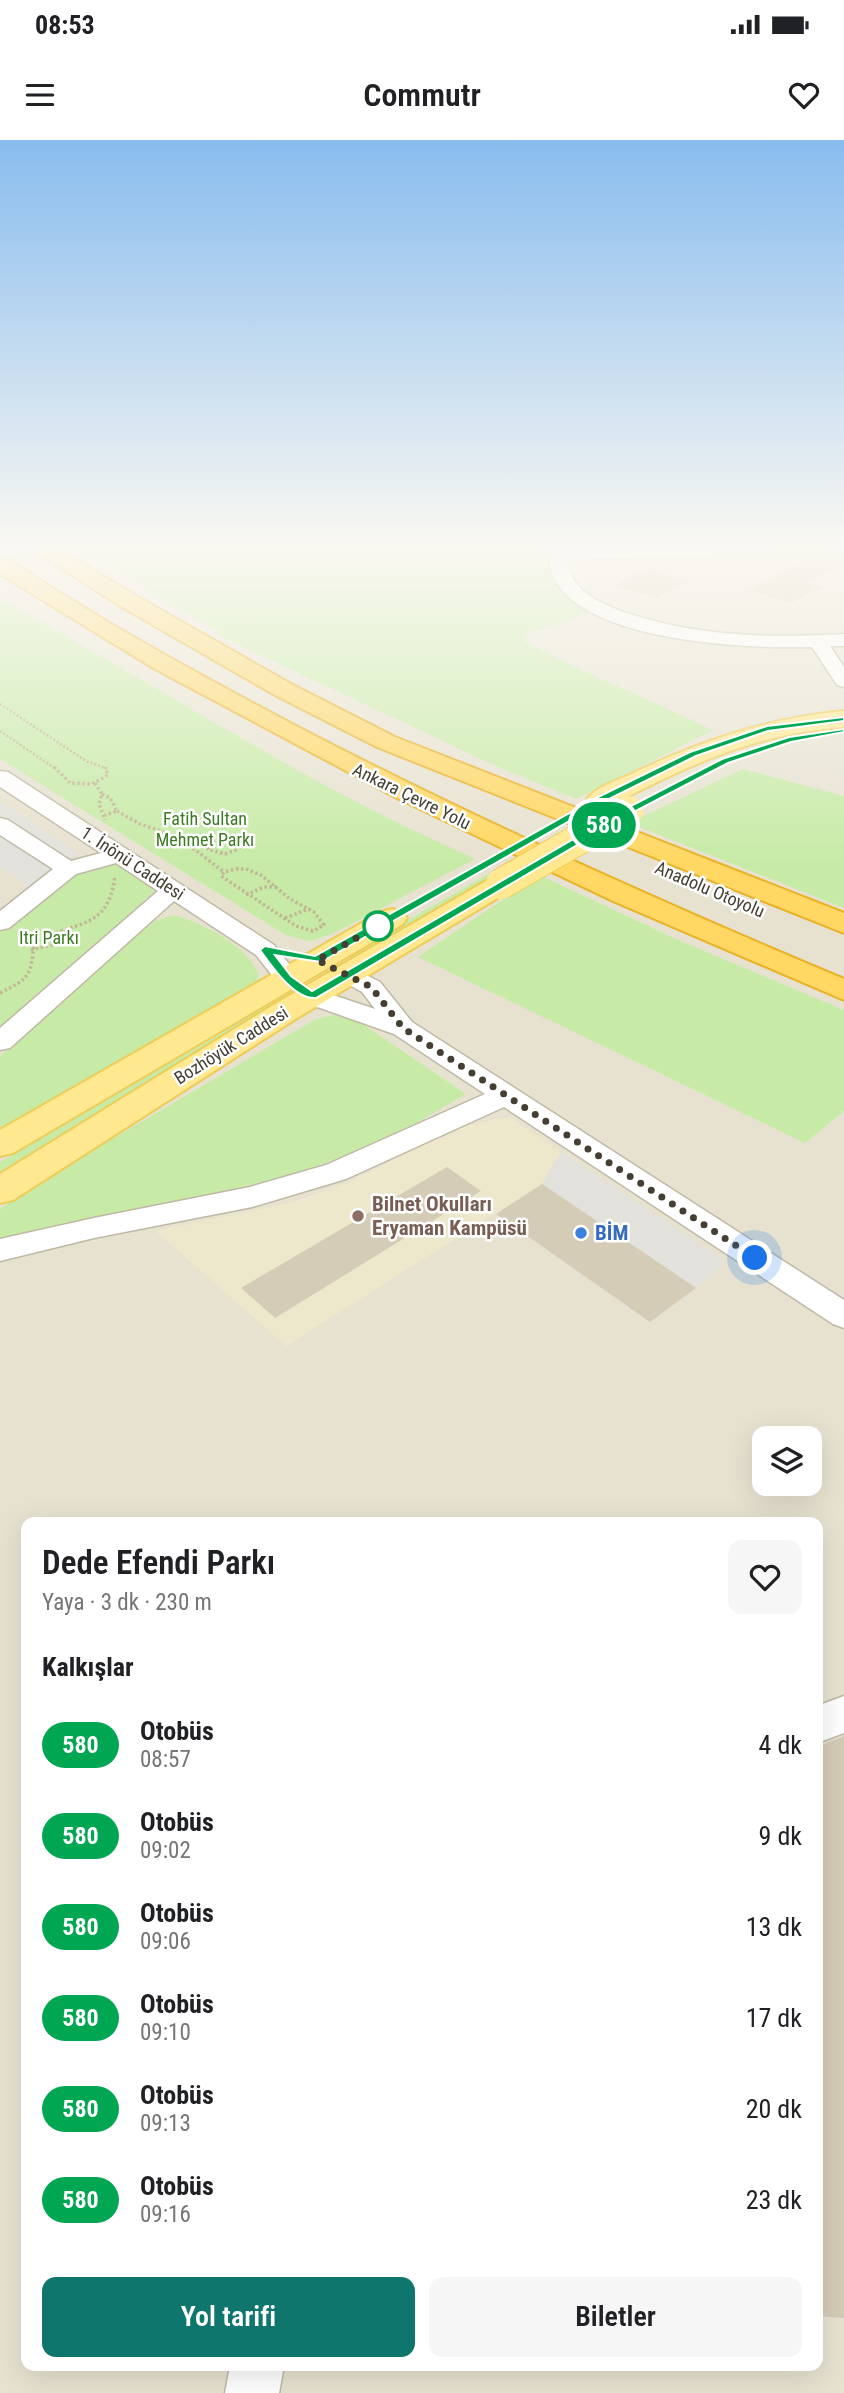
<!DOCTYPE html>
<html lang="tr">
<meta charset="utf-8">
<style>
body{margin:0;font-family:"Roboto Condensed",sans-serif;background:#f6f6f6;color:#202124;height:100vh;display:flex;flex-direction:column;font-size:26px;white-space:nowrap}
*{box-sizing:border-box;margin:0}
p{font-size:23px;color:#757577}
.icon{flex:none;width:38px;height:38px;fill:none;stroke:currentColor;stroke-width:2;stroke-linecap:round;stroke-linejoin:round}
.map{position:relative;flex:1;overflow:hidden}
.sheet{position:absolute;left:21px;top:1377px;width:802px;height:854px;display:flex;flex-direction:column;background:#fff;border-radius:14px;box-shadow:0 7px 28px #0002}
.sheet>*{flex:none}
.badge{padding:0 14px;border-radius:23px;font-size:24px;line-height:46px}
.controls{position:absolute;left:752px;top:1286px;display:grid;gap:14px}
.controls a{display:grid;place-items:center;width:70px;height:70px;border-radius:14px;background:#fff;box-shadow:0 7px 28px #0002;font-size:35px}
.you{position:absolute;width:35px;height:35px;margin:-18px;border:5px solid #fff;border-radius:50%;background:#1a73e8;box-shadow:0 0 0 10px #1a73e833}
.map>.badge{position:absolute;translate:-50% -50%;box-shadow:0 0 0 4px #fff}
h2{padding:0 21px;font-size:26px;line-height:63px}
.round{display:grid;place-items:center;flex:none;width:74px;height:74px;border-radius:14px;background:#f6f6f6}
.summary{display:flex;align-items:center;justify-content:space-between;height:119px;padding:0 21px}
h1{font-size:33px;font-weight:600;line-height:52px}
.cta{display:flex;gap:14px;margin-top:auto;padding:14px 21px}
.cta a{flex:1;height:80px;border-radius:14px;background:#0f766e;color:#fff;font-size:28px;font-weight:600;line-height:80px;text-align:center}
.cta a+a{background:#f6f6f6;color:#202124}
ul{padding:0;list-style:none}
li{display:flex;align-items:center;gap:21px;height:91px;padding:0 21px}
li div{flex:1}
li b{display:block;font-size:26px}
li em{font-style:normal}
li .badge{min-width:77px;font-weight:700;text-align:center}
.status{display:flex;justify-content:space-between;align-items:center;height:49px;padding:0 35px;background:#fff;direction:ltr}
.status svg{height:19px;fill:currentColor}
header{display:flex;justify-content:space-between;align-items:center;height:91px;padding:0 21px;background:#fff;font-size:32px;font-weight:600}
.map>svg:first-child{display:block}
.residential{fill:#e7e2d0;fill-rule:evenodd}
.education{fill:#ede7cb}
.green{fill:#c7eba7}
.parking{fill:#e3e1dc}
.building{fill:#d5ccb7}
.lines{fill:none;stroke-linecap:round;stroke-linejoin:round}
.minor-casing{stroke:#bfb8a5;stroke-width:3}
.major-casing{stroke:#edcc57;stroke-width:4}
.highway-casing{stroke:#e9b126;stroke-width:4}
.path-far1{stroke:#c2b695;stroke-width:2.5;stroke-dasharray:2 2;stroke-linecap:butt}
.path{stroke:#c2b695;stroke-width:3.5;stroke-dasharray:2.5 2.5;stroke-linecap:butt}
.minor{fill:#fff;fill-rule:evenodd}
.major{fill:#ffe890;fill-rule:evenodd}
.highway{fill:#ffd762;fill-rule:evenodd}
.major-bridge-casing{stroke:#edcc57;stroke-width:32;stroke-linecap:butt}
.major-bridge{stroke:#ffe890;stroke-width:30}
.line{fill:#00a651;stroke:#fff;stroke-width:2}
.walk{stroke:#453f33;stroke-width:7;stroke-dasharray:0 12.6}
.stop-dot{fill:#fff;stroke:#00a651;stroke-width:3.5}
.education-dot{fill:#8d6e63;stroke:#fff;stroke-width:2.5}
.shop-dot{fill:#3f7fe0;stroke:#fff;stroke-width:2.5}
.labels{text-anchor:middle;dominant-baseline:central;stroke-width:5;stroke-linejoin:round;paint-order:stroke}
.far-street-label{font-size:18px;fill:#453f33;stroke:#fff}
.far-park-label{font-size:18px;fill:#3c7b22;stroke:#fff}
.education-label{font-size:21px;font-weight:bold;fill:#785e54;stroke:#fff;text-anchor:start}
.shop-label{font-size:21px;font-weight:bold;fill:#366cbe;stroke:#fff;text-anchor:start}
</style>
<div class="status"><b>08:53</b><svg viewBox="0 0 49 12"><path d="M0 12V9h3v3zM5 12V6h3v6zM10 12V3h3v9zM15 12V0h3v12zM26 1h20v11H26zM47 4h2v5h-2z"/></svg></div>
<header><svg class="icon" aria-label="menu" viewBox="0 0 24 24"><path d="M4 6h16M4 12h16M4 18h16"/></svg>Commutr<svg class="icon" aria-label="heart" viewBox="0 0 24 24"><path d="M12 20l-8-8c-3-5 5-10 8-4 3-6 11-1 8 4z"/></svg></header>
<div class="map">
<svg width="844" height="2253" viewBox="0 0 844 2253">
<rect width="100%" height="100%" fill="#f3efe3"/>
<!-- residential -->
<path class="residential" d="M0 408H844V2253H0ZM765 1298H810V1344H765ZM26 1382H817V2226H26Z"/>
<!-- education -->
<path class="education" d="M509 977 561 1012 542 1044 286 1206 156 1091 293 1062 347 1043 462 986Z"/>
<!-- green -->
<g class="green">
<path d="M87 408H546C553 447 557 453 593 471L557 485 532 491 522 500C584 534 650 559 713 590L576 659 489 623 214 493 218 491 162 459Z"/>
<path d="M0 460C126 527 247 606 374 671 407 688 442 703 475 719L332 794 309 801 286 795 0 619Z"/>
<path d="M743 629 844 656V768L629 683Z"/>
<path d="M117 722 158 748 0 891V789L78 728Z"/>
<path d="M490 733 498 737 360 822 347 815Z"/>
<path d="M539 735 676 799 844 870V971L805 1003 418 817Z"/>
<path d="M173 775C201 782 249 806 259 836L252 849 0 999V916L148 783Z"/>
<path d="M286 851 300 858 0 1032V1022L233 886Z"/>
<path d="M334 875 361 883 466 954 418 982 362 1009 298 1033 125 1076 0 1103V1069L41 1041 316 879Z"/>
</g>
<!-- parking -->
<g class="parking">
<path d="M0 661 79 714 30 748 0 726Z"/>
<path d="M561 1012 726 1122 696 1148 542 1044Z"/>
</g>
<!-- building -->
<g class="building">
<path d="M783 408H844V426L807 443 821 447 791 463 748 450 800 423 796 421 803 418 782 411Z"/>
<path d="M648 429 688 442 656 458 615 445Z"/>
<path d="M447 1027 481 1051 275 1178 241 1148Z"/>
<path d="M542 1044 696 1148 650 1182 496 1074Z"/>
<path d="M844 1596V2178L817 2176V1607Z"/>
</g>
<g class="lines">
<defs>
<g id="minor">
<path d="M551 408H775L767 413 568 420C569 451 601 464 627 473 699 497 769 498 844 494V506H830L844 527V547L837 545 812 507C748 509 589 502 555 440 549 430 551 418 551 408Z"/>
<path d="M0 631 8 632 274 805 300 838 296 843 287 846 278 843 256 815 174 761 10 908 0 910V888L158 751 116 723 76 734 9 788 0 790V771L53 729 0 695V678L8 680 71 721 101 713 0 647Z"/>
<path d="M348 826 380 842 412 882 844 1160V1188L833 1184 504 967 346 1039 252 1067 94 1098 0 1121V1099L94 1078 250 1047 326 1025 485 954 394 894 303 862 299 856 303 850 312 848 375 869 362 852 339 839 335 834 339 829Z"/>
<path d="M844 1556V1593L817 1603V1566Z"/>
<path d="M230 2226H284L279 2253H225Z"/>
</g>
<g id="major">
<path d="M844 571V587C753 594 690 625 611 665L601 667 591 665 587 659C596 647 616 641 629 635 698 602 767 578 844 571Z"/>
<path d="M501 735 511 738 516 744 511 750 297 878 13 1060 0 1063V1034L275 864 491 738Z"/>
<path d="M392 769 403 772 407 778 403 784 13 1013 0 1016V990L381 772Z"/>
</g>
<g id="highway">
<path d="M33 408H57L138 457 291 544 395 597 844 773V793L377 607 273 554 122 467 36 412Z"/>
<path d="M0 418 8 419C100 481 198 534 296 586 475 679 658 761 844 839V860L613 761 397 658 155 529 0 434Z"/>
</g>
</defs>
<!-- minor casing -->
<use href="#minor" class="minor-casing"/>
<!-- major casing -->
<use href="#major" class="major-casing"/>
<!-- highway casing -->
<use href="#highway" class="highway-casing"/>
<!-- path-far1 -->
<g class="path-far1">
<path d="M0 564 86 621 107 629"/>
<path d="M0 591 56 629"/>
</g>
<!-- path -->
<g class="path">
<path d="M54 627 70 643 92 644 108 635 105 627"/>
<path d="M95 643 102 654 99 664 105 680"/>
<path d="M102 654 110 658 117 671 105 675"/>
<path d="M117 671 140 684 178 697 224 732"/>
<path d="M225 697 239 701V709L225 714 208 709 211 701Z"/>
<path d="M236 729H246L261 735 290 759 314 772 324 785 313 791 296 786 221 736 224 732Z"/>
<path d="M246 755 264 747H278"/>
<path d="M285 778 309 769"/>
<path d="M31 810 52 805 66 791"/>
<path d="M0 853C30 838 31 836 34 803 74 779 107 793 115 737"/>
</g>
<!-- minor -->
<use href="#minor" class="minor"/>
<!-- major -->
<use href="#major" class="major"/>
<!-- highway -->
<use href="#highway" class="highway"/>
<defs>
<path id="major-bridge" d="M501 744 628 671"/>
</defs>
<!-- major-bridge casing -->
<use href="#major-bridge" class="major-bridge-casing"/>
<!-- major-bridge -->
<use href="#major-bridge" class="major-bridge"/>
</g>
<!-- sky -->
<linearGradient id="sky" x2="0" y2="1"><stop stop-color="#88bcee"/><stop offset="0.56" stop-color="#faf8f2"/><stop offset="1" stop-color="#faf8f2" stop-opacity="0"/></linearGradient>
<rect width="844" height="723" fill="url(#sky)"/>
<!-- line -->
<path class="line" d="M844 577V581L768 591 696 616 605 661 321 822 275 815 291 836 312 851 625 669 722 619 789 597 844 589V592L791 602 728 623 632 673 316 858C294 860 271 825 260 810L265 806 315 816 598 657 690 612 767 586Z"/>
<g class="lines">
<!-- walk -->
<path class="walk" d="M378 786 317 820 371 847 403 888 755 1118"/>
</g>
<!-- markers -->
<circle class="stop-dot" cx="378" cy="786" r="14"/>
<circle class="education-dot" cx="358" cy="1076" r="7"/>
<circle class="shop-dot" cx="581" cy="1093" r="7"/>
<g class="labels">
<!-- far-street labels -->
<g class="far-street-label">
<text transform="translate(412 656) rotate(26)">Ankara Çevre Yolu</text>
<text transform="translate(133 723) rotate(33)">1. İnönü Caddesi</text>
<text transform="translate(710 749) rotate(23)">Anadolu Otoyolu</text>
<text transform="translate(231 905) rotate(-32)">Bozhöyük Caddesi</text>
</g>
<!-- far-park labels -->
<g class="far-park-label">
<text x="205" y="678">Fatih Sultan<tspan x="205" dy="21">Mehmet Parkı</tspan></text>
<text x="49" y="797">Itri Parkı</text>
</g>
<!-- education labels -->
<g class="education-label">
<text x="372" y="1064">Bilnet Okulları<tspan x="372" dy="24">Eryaman Kampüsü</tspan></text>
</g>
<!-- shop labels -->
<g class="shop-label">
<text x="595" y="1093">BİM</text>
</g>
</g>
</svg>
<div class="controls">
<a><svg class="icon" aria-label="layers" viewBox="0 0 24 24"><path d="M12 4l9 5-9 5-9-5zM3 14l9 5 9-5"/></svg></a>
</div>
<div class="you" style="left:755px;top:1118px"></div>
<b class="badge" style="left:604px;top:685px;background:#00a651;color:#fff">580</b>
<section class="sheet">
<div class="summary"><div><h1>Dede Efendi Parkı</h1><p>Yaya · 3 dk · 230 m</p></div><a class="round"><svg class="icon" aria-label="heart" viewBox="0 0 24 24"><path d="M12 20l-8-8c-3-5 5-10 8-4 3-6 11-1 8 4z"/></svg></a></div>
<h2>Kalkışlar</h2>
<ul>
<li><span class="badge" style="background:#00a651;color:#fff">580</span><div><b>Otobüs</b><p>08:57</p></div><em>4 dk</em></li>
<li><span class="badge" style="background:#00a651;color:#fff">580</span><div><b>Otobüs</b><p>09:02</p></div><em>9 dk</em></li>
<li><span class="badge" style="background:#00a651;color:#fff">580</span><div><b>Otobüs</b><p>09:06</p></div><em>13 dk</em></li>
<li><span class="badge" style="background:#00a651;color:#fff">580</span><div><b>Otobüs</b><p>09:10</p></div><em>17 dk</em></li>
<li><span class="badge" style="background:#00a651;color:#fff">580</span><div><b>Otobüs</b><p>09:13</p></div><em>20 dk</em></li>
<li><span class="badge" style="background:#00a651;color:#fff">580</span><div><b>Otobüs</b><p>09:16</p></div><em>23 dk</em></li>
</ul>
<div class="cta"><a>Yol tarifi</a><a>Biletler</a></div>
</section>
</div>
